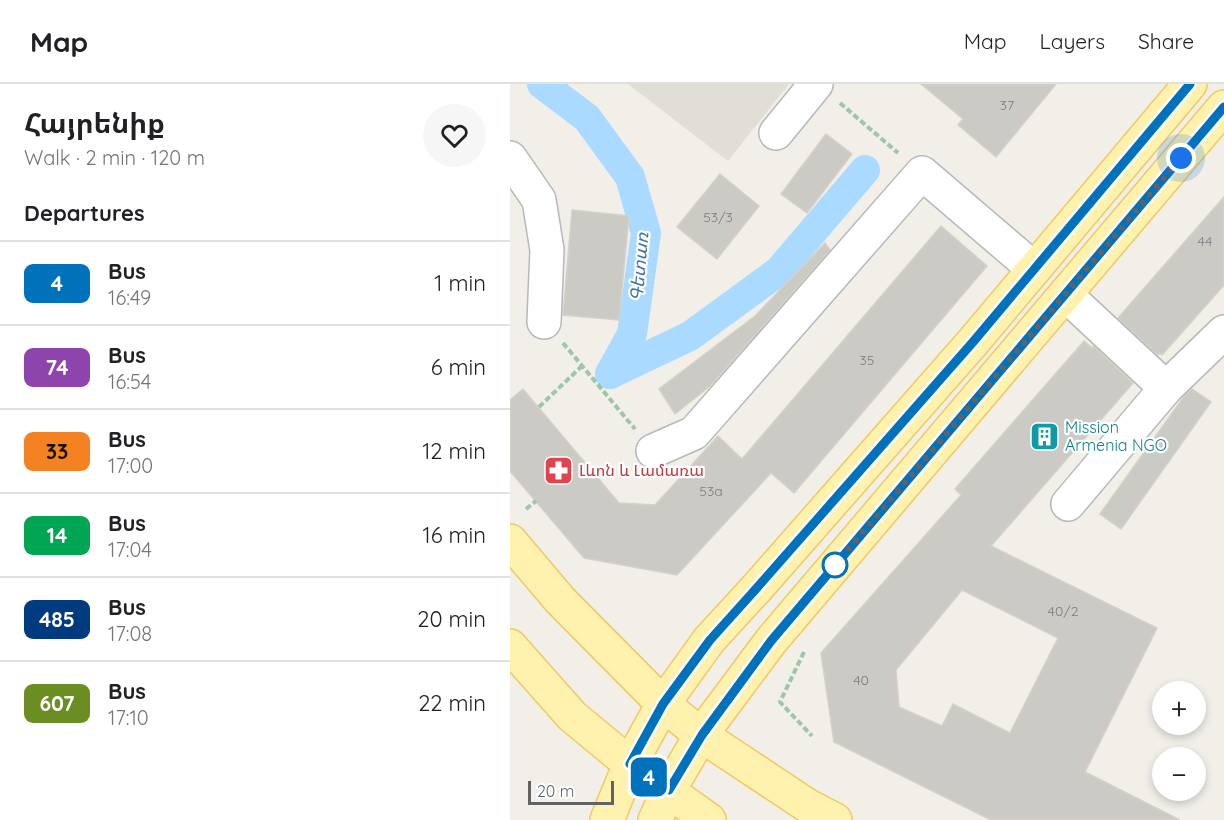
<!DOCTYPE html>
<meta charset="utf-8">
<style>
body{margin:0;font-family:Quicksand,"Noto Sans Armenian",sans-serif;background:#f6f6f6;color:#202124;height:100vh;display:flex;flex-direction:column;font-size:22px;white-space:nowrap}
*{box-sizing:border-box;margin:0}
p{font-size:20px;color:#757577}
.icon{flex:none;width:33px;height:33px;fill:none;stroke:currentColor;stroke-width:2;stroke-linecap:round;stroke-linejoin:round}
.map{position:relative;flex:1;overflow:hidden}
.drawer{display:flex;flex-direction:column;background:#fff;width:510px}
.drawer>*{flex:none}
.badge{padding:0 12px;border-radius:9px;font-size:21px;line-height:39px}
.controls{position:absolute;left:642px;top:597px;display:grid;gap:12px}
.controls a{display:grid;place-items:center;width:54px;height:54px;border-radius:50%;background:#fff;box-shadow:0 3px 9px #0003;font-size:30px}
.scale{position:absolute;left:18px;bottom:15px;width:86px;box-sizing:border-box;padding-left:6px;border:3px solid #5f6368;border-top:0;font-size:16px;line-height:21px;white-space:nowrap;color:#5f6368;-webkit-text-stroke:4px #fff;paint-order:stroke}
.you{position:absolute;width:30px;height:30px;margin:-15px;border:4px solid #fff;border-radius:50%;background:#1a73e8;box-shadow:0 0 0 9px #1a73e833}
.map>.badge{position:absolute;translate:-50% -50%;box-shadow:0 0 0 3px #fff}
h2{padding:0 24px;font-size:22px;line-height:54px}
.round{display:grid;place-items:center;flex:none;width:63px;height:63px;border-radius:32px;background:#f6f6f6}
.headline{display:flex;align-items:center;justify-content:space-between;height:102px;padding:0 24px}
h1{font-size:28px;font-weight:700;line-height:45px}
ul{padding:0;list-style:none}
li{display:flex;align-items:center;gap:18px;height:84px;padding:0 24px;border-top:2px solid #e0e0e0}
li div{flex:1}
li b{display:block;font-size:22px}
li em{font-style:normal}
li .badge{min-width:66px;font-weight:700;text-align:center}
header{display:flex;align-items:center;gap:36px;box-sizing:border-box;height:84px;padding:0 30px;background:#fff;border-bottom:2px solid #e0e0e0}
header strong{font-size:28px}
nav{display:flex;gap:33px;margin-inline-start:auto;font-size:21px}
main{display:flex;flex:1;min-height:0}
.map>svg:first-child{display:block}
.education{fill:#e1ded6}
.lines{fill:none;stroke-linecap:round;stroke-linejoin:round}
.canal{stroke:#aadaff;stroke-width:30}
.building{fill:#cccac5;stroke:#d6d1c6;stroke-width:1.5;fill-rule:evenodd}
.minor-casing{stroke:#b5b8bc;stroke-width:36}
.major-casing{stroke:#f2c960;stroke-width:36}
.path{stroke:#9cc7a9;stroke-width:4;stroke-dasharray:6 3;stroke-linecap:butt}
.minor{stroke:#fff;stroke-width:33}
.major{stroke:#fff2af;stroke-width:33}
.line-casing{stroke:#fff;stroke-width:14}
.line{stroke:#0072bc;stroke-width:9}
.walk{stroke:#5f6368;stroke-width:6;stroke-dasharray:0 10.8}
.stop-dot{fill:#fff;stroke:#0072bc;stroke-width:3}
.labels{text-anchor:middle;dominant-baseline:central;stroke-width:4.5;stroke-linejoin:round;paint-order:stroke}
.number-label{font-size:14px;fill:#7a7d7f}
.culture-label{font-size:16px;fill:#0d838f;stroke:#fff;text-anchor:start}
.health-label{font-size:16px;fill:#be3a42;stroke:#fff;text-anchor:start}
.water-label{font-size:18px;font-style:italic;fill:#4174aa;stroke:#fff}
</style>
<header>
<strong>Map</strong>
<nav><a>Map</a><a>Layers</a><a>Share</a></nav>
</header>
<main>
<section class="drawer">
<div class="headline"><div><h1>Հայրենիք</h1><p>Walk · 2 min · 120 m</p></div><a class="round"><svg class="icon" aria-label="heart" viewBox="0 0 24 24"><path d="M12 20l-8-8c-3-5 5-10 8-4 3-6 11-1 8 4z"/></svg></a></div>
<h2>Departures</h2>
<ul>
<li><span class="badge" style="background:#0072bc;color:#fff">4</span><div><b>Bus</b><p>16:49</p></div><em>1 min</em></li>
<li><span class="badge" style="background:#8e44ad;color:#fff">74</span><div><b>Bus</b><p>16:54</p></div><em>6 min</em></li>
<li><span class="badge" style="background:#f58220;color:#111">33</span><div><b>Bus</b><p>17:00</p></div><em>12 min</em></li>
<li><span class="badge" style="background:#00a651;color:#fff">14</span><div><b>Bus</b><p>17:04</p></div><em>16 min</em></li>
<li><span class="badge" style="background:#003b80;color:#fff">485</span><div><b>Bus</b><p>17:08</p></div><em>20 min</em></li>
<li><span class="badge" style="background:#6b8e23;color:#fff">607</span><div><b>Bus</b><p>17:10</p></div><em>22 min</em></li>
</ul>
</section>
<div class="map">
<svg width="714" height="736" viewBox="0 0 714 736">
<rect width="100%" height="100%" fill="#f1efe8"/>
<!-- education -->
<path class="education" d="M118 0H279L218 77Z"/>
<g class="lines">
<!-- canal -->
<g class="canal">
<path d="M32 0 77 34 120 93 136 149 122 250 100 290"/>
<path d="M100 290 180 252 269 187 355 86"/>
</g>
</g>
<!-- building -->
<g class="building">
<path d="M411 0H546L486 73 448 41 453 35Z"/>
<path d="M316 50 342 70 297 129 271 110Z"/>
<path d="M210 90 249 122 207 175 167 143Z"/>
<path d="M714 113V201L652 271 649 269 648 271 608 234Z"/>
<path d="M62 126 119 132 109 236 53 231Z"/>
<path d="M431 142 477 182 284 409 261 389 167 491 74 474 0 387V316L13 305 109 419 145 421 208 352 232 375Z"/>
<path d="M315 159 320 166 200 302 165 330 149 305 245 232Z"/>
<path d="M574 257 582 264 583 262 623 299 481 462 647 544 575 688 670 736H481L324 658 311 569 451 411 445 405ZM452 506 548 554 500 649 443 620 432 642 389 623 386 586Z"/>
<path d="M682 305 701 318 611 445 590 430 675 311Z"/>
</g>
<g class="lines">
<defs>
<g id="minor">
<path d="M266 49 306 0"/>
<path d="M0 74 29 116 37 166 34 238"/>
<path d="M556 211 656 304"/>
<path d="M143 367 184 349 412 89 524 185"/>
<path d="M558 420 656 304 714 248"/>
</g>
<g id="major">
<path d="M0 457 50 516 153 620 191 651 298 722 325 736"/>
<path d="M0 562 62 632 120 680 199 736"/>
<path d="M97 736 120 680 153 620 199 556 245 506 463 258 680 0"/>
<path d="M145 736 159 706 191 651 261 557 714 23"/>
</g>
</defs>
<!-- minor casing -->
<use href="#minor" class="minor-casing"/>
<!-- major casing -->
<use href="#major" class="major-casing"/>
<!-- path -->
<g class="path">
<path d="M330 19 388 69"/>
<path d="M53 259 125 345"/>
<path d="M29 323 73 281"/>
<path d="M16 425 26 417"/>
<path d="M294 568 270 618 302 652"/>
</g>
<!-- minor -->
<use href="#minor" class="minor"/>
<!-- major -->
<use href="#major" class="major"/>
</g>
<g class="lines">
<defs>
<path id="line" d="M680 0 463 258 245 506 200 556 153 620 120 680 159 706 192 651 261 557 714 23"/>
</defs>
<!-- line casing -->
<use href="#line" class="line-casing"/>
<!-- line -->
<use href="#line" class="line"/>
<!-- walk -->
<path class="walk" d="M325 481 671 74"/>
</g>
<!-- icons -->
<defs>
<symbol id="building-square" viewBox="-11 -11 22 22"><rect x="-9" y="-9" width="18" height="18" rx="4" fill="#0f9aa8" stroke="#fff"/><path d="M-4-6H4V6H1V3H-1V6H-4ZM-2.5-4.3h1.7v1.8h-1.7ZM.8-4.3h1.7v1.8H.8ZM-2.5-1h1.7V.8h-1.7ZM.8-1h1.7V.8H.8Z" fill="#fff"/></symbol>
<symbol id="pharmacy-square" viewBox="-11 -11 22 22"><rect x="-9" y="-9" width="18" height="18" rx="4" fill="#e0444e" stroke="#fff"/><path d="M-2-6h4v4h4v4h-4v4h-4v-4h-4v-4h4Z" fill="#fff"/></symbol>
</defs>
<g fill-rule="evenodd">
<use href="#building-square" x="518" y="336" width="33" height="33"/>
<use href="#pharmacy-square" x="32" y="370" width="33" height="33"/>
</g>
<!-- markers -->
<circle class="stop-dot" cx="325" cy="481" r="12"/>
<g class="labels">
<!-- number labels -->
<g class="number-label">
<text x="497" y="21">37</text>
<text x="208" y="133">53/3</text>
<text x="695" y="157">44</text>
<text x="357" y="276">35</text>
<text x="201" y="407">53a</text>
<text x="553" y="527">40/2</text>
<text x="351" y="596">40</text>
</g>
<!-- culture labels -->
<g class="culture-label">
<text x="555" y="343">Mission<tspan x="555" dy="18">Armenia NGO</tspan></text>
</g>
<!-- health labels -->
<g class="health-label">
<text x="69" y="386">Լևոն և Լամառա</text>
</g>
<!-- water labels -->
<g class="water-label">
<text transform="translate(129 183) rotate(-85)">Գետառ</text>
</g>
</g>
</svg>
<div class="controls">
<a>+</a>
<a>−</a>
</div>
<div class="scale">20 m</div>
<div class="you" style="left:671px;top:74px"></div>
<b class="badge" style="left:139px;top:693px;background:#0072bc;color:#fff">4</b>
</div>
</main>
